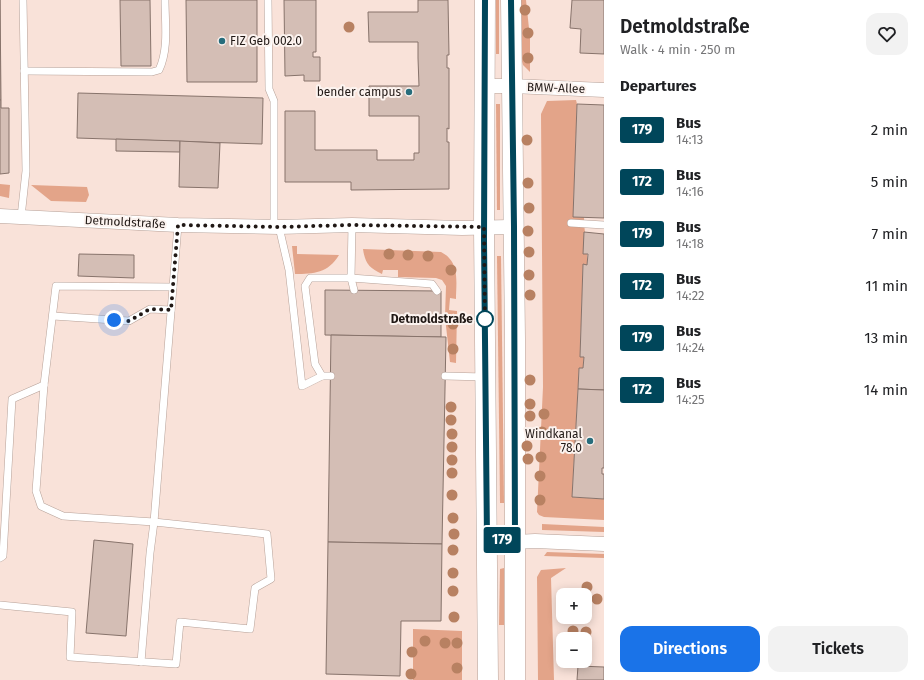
<!DOCTYPE html>
<meta charset="utf-8">
<style>
body{margin:0;font-family:"Fira Sans",sans-serif;background:#f2f2f2;color:#202124;height:100vh;display:flex;flex-direction:column;font-size:15px;white-space:nowrap}
*{box-sizing:border-box;margin:0}
p{font-size:13px;color:#757577}
.icon{flex:none;width:22px;height:22px;fill:none;stroke:currentColor;stroke-width:2;stroke-linecap:round;stroke-linejoin:round}
.map{position:relative;flex:1;overflow:hidden}
.side{display:flex;flex-direction:column;background:#fff;width:320px}
.side>*{flex:none}
.badge{padding:0 8px;border-radius:3px;font-size:14px;line-height:26px}
.controls{position:absolute;left:556px;top:588px;display:grid;gap:8px}
.controls a{display:grid;place-items:center;width:36px;height:36px;border-radius:8px;background:#fff;box-shadow:0 2px 10px #0003;font-size:20px}
.you{position:absolute;width:20px;height:20px;margin:-10px;border:3px solid #fff;border-radius:50%;background:#1a73e8;box-shadow:0 0 0 6px #1a73e833}
.map>.badge{position:absolute;translate:-50% -50%;box-shadow:0 0 0 2px #fff}
h2{padding:0 16px;font-size:15px;line-height:36px}
.round{display:grid;place-items:center;flex:none;width:42px;height:42px;border-radius:12px;background:#f2f2f2}
.summary{display:flex;align-items:center;justify-content:space-between;height:68px;padding:0 16px}
h1{font-size:19px;font-weight:600;line-height:30px}
.primary-button{display:flex;gap:8px;margin-top:auto;padding:8px 16px}
.primary-button a{flex:1;height:46px;border-radius:12px;background:#1a73e8;color:#fff;font-size:16px;font-weight:600;line-height:46px;text-align:center}
.primary-button a+a{background:#f2f2f2;color:#202124}
ul{padding:0;list-style:none}
li{display:flex;align-items:center;gap:12px;height:52px;padding:0 16px}
li div{flex:1}
li b{display:block;font-size:15px}
li em{font-style:normal}
li .badge{min-width:44px;font-weight:700;text-align:center}
main{display:flex;flex:1;min-height:0}
.map>svg:first-child{display:block}
.green{fill:#e3a489}
.building{fill:#d4beb5;stroke:#87736b}
.lines{fill:none;stroke-linecap:round;stroke-linejoin:round}
.service-casing{stroke:#b6a198;stroke-width:8}
.minor-casing{stroke:#b6a198;stroke-width:15}
.secondary-casing{stroke:#b6a198;stroke-width:21}
.service{stroke:#fff;stroke-width:7}
.minor{stroke:#fff;stroke-width:14}
.secondary{stroke:#fff;stroke-width:20}
.tree{fill:#b88162}
.line-casing{stroke:#fff;stroke-width:9}
.line{stroke:#00465a;stroke-width:6}
.walk{stroke:#201815;stroke-width:4;stroke-dasharray:0 7.2}
.poi-dot{fill:#276d7c;stroke:#fcf3ef;stroke-width:1.5}
.stop-dot{fill:#fff;stroke:#00465a;stroke-width:2}
.labels{text-anchor:middle;dominant-baseline:central;stroke-width:4;stroke-linejoin:round;paint-order:stroke}
.poi-label{font-size:12px;fill:#201815;stroke:#fcf3ef;text-anchor:end}
.street-label{font-size:12px;fill:#201815;stroke:#fcf3ef}
.stop-label{font-size:12px;font-weight:bold;fill:#201815;stroke:#fcf3ef;text-anchor:end}
</style>
<main>
<div class="map">
<svg width="604" height="680" viewBox="0 0 604 680">
<rect width="100%" height="100%" fill="#f9e2d9"/>
<!-- green -->
<g class="green">
<rect x="496" y="0" width="3" height="54"/>
<path d="M521 0H526L530 38V72L523 65 521 58Z"/>
<path d="M576 100 577 104 573 216 584 217C584 233 588 249 587 265H583L580 356 584 357 583 368H579L572 497 604 499V520L544 517 539 515 537 512 543 387 541 114 547 101Z"/>
<path d="M496 104H500V210H497Z"/>
<path d="M0 184 10 185 9 198 0 196Z"/>
<path d="M31 185 87 187 89 195 86 202 51 201Z"/>
<path d="M292 246H297V254L339 255C328 273 314 274 295 274Z"/>
<path d="M363 249 441 252C444 254 447 255 449 258 459 268 456 286 456 299L450 298 449 310 457 311 456 363 450 362 445 317 446 286 442 280 436 278 398 277V270H383L382 274C369 268 365 263 363 249Z"/>
<path d="M497 256H501L504 503H500Z"/>
<path d="M542 524 604 527V532L542 530Z"/>
<path d="M547 552 604 554V558L544 556Z"/>
<path d="M504 568V625H499L500 569Z"/>
<path d="M566 568 551 578 554 680H538L537 577 541 570Z"/>
<path d="M413 629 462 631V680H413Z"/>
</g>
<!-- building -->
<g class="building">
<path d="M0 0 1 100H0Z"/>
<path d="M120 0H150L151 66H121Z"/>
<path d="M186 0H257V82H187Z"/>
<path d="M284 0H316V52H313V57H320V81H304V75L285 76Z"/>
<path d="M418 0H448L449 55H447V68H449V129L447 128V142H449V189L351 190V182H285V111H315V150H377V160H414V153H419V116H369V86H419L418 58V42H369L368 12H418Z"/>
<path d="M572 0H604V54L580 53 581 29 570 28Z"/>
<path d="M78 93 263 98 262 144 77 138Z"/>
<path d="M0 100H1V108H9V173L0 174Z"/>
<path d="M577 104 604 105V218L573 217Z"/>
<path d="M116 139 180 141V152L116 151Z"/>
<path d="M180 141 220 143 218 188 179 187Z"/>
<path d="M584 232 604 234V390L578 389 579 368H583L584 357H580L583 264 587 265 588 254H583Z"/>
<path d="M79 254 134 255V278L78 276Z"/>
<path d="M325 290 441 291V337L325 335Z"/>
<path d="M331 335 446 337 442 544 328 542Z"/>
<path d="M578 389 604 390V468H602V474H604V499L572 497Z"/>
<path d="M94 540 133 544 126 636 86 633Z"/>
<path d="M328 542 442 544 441 621H401L400 676 326 674Z"/>
<path d="M578 666 604 667V680H577Z"/>
</g>
<g class="lines">
<defs>
<g id="service">
<path d="M268 0 269 89 274 101V227"/>
<path d="M24 71 152 72 159 70C169 49 165 23 165 0"/>
<path d="M21 217 26 171 23 0"/>
<path d="M571 223 604 225"/>
<path d="M352 225 351 278 354 290"/>
<path d="M279 227 289 270 302 386 322 376"/>
<path d="M53 316 129 321 150 309 171 310"/>
<path d="M331 376H322L315 364 305 286 310 278H351L432 284 437 291"/>
<path d="M445 376 485 377"/>
<path d="M0 558 3 556 12 399 44 385"/>
<path d="M0 605 72 612 70 657 176 664 180 622 250 629 255 588 271 579 267 534 154 522 63 516 41 506 36 491 44 385 56 286 173 287"/>
<path d="M141 662 150 553 154 522 178 225"/>
</g>
<g id="minor">
<path d="M484 86H512L604 90"/>
<path d="M0 216 178 225 279 227 352 225 462 228 514 227"/>
<path d="M487 540 515 542 535 541 604 544"/>
</g>
<g id="secondary">
<path d="M485 0 484 227 488 680"/>
<path d="M511 0 515 339V680"/>
</g>
</defs>
<!-- service casing -->
<use href="#service" class="service-casing"/>
<!-- minor casing -->
<use href="#minor" class="minor-casing"/>
<!-- secondary casing -->
<use href="#secondary" class="secondary-casing"/>
<!-- service -->
<use href="#service" class="service"/>
<!-- minor -->
<use href="#minor" class="minor"/>
<!-- secondary -->
<use href="#secondary" class="secondary"/>
</g>
<!-- trees -->
<g class="tree">
<circle cx="525" cy="10" r="5.5"/>
<circle cx="349" cy="27" r="5.5"/>
<circle cx="528" cy="33" r="5.5"/>
<circle cx="528" cy="58" r="5.5"/>
<circle cx="527" cy="140" r="5.5"/>
<circle cx="528" cy="183" r="5.5"/>
<circle cx="529" cy="208" r="5.5"/>
<circle cx="528" cy="231" r="5.5"/>
<circle cx="529" cy="252" r="5.5"/>
<circle cx="389" cy="254" r="5.5"/>
<circle cx="408" cy="255" r="5.5"/>
<circle cx="428" cy="256" r="5.5"/>
<circle cx="451" cy="270" r="5.5"/>
<circle cx="529" cy="275" r="5.5"/>
<circle cx="530" cy="295" r="5.5"/>
<circle cx="453" cy="324" r="5.5"/>
<circle cx="453" cy="349" r="5.5"/>
<circle cx="530" cy="380" r="5.5"/>
<circle cx="530" cy="404" r="5.5"/>
<circle cx="451" cy="407" r="5.5"/>
<circle cx="544" cy="414" r="5.5"/>
<circle cx="530" cy="416" r="5.5"/>
<circle cx="451" cy="420" r="5.5"/>
<circle cx="542" cy="432" r="5.5"/>
<circle cx="452" cy="434" r="5.5"/>
<circle cx="527" cy="446" r="5.5"/>
<circle cx="452" cy="447" r="5.5"/>
<circle cx="541" cy="457" r="5.5"/>
<circle cx="528" cy="459" r="5.5"/>
<circle cx="452" cy="460" r="5.5"/>
<circle cx="452" cy="473" r="5.5"/>
<circle cx="540" cy="476" r="5.5"/>
<circle cx="452" cy="495" r="5.5"/>
<circle cx="540" cy="500" r="5.5"/>
<circle cx="453" cy="518" r="5.5"/>
<circle cx="454" cy="534" r="5.5"/>
<circle cx="453" cy="550" r="5.5"/>
<circle cx="453" cy="573" r="5.5"/>
<circle cx="587" cy="587" r="5.5"/>
<circle cx="453" cy="591" r="5.5"/>
<circle cx="597" cy="599" r="5.5"/>
<circle cx="454" cy="617" r="5.5"/>
<circle cx="573" cy="631" r="5.5"/>
<circle cx="586" cy="632" r="5.5"/>
<circle cx="425" cy="641" r="5.5"/>
<circle cx="445" cy="643" r="5.5"/>
<circle cx="457" cy="643" r="5.5"/>
<circle cx="412" cy="652" r="5.5"/>
<circle cx="457" cy="668" r="5.5"/>
<circle cx="411" cy="674" r="5.5"/>
</g>
<g class="lines">
<defs>
<path id="line" d="M485 0 484 240 487 540 515 542 514 227 511 0"/>
</defs>
<!-- line casing -->
<use href="#line" class="line-casing"/>
<!-- line -->
<use href="#line" class="line"/>
<!-- walk -->
<path class="walk" d="M114 320 129 321 150 309 171 310 178 225 279 227 352 225 484 227 485 324V319"/>
</g>
<!-- markers -->
<g class="poi-dot">
<circle cx="222" cy="41" r="4"/>
<circle cx="409" cy="92" r="4"/>
<circle cx="590" cy="441" r="4"/>
</g>
<circle class="stop-dot" cx="485" cy="319" r="8"/>
<g class="labels">
<!-- poi labels -->
<g class="poi-label">
<text x="230" y="41" text-anchor="start">FIZ Geb 002.0</text>
<text x="401" y="92">bender campus</text>
<text x="582" y="434">Windkanal<tspan x="582" dy="14">78.0</tspan></text>
</g>
<!-- street labels -->
<g class="street-label">
<text transform="translate(556 88) rotate(2)">BMW-Allee</text>
<text transform="translate(125 222) rotate(3)">Detmoldstraße</text>
</g>
<!-- stop labels -->
<g class="stop-label">
<text x="473" y="319">Detmoldstraße</text>
</g>
</g>
</svg>
<div class="controls">
<a>+</a>
<a>−</a>
</div>
<div class="you" style="left:114px;top:320px"></div>
<b class="badge" style="left:502px;top:540px;background:#00465a;color:#fff">179</b>
</div>
<section class="side">
<div class="summary"><div><h1>Detmoldstraße</h1><p>Walk · 4 min · 250 m</p></div><a class="round"><svg class="icon" aria-label="heart" viewBox="0 0 24 24"><path d="M12 20l-8-8c-3-5 5-10 8-4 3-6 11-1 8 4z"/></svg></a></div>
<h2>Departures</h2>
<ul>
<li><span class="badge" style="background:#00465a;color:#fff">179</span><div><b>Bus</b><p>14:13</p></div><em>2 min</em></li>
<li><span class="badge" style="background:#00465a;color:#fff">172</span><div><b>Bus</b><p>14:16</p></div><em>5 min</em></li>
<li><span class="badge" style="background:#00465a;color:#fff">179</span><div><b>Bus</b><p>14:18</p></div><em>7 min</em></li>
<li><span class="badge" style="background:#00465a;color:#fff">172</span><div><b>Bus</b><p>14:22</p></div><em>11 min</em></li>
<li><span class="badge" style="background:#00465a;color:#fff">179</span><div><b>Bus</b><p>14:24</p></div><em>13 min</em></li>
<li><span class="badge" style="background:#00465a;color:#fff">172</span><div><b>Bus</b><p>14:25</p></div><em>14 min</em></li>
</ul>
<div class="primary-button"><a>Directions</a><a>Tickets</a></div>
</section>
</main>
